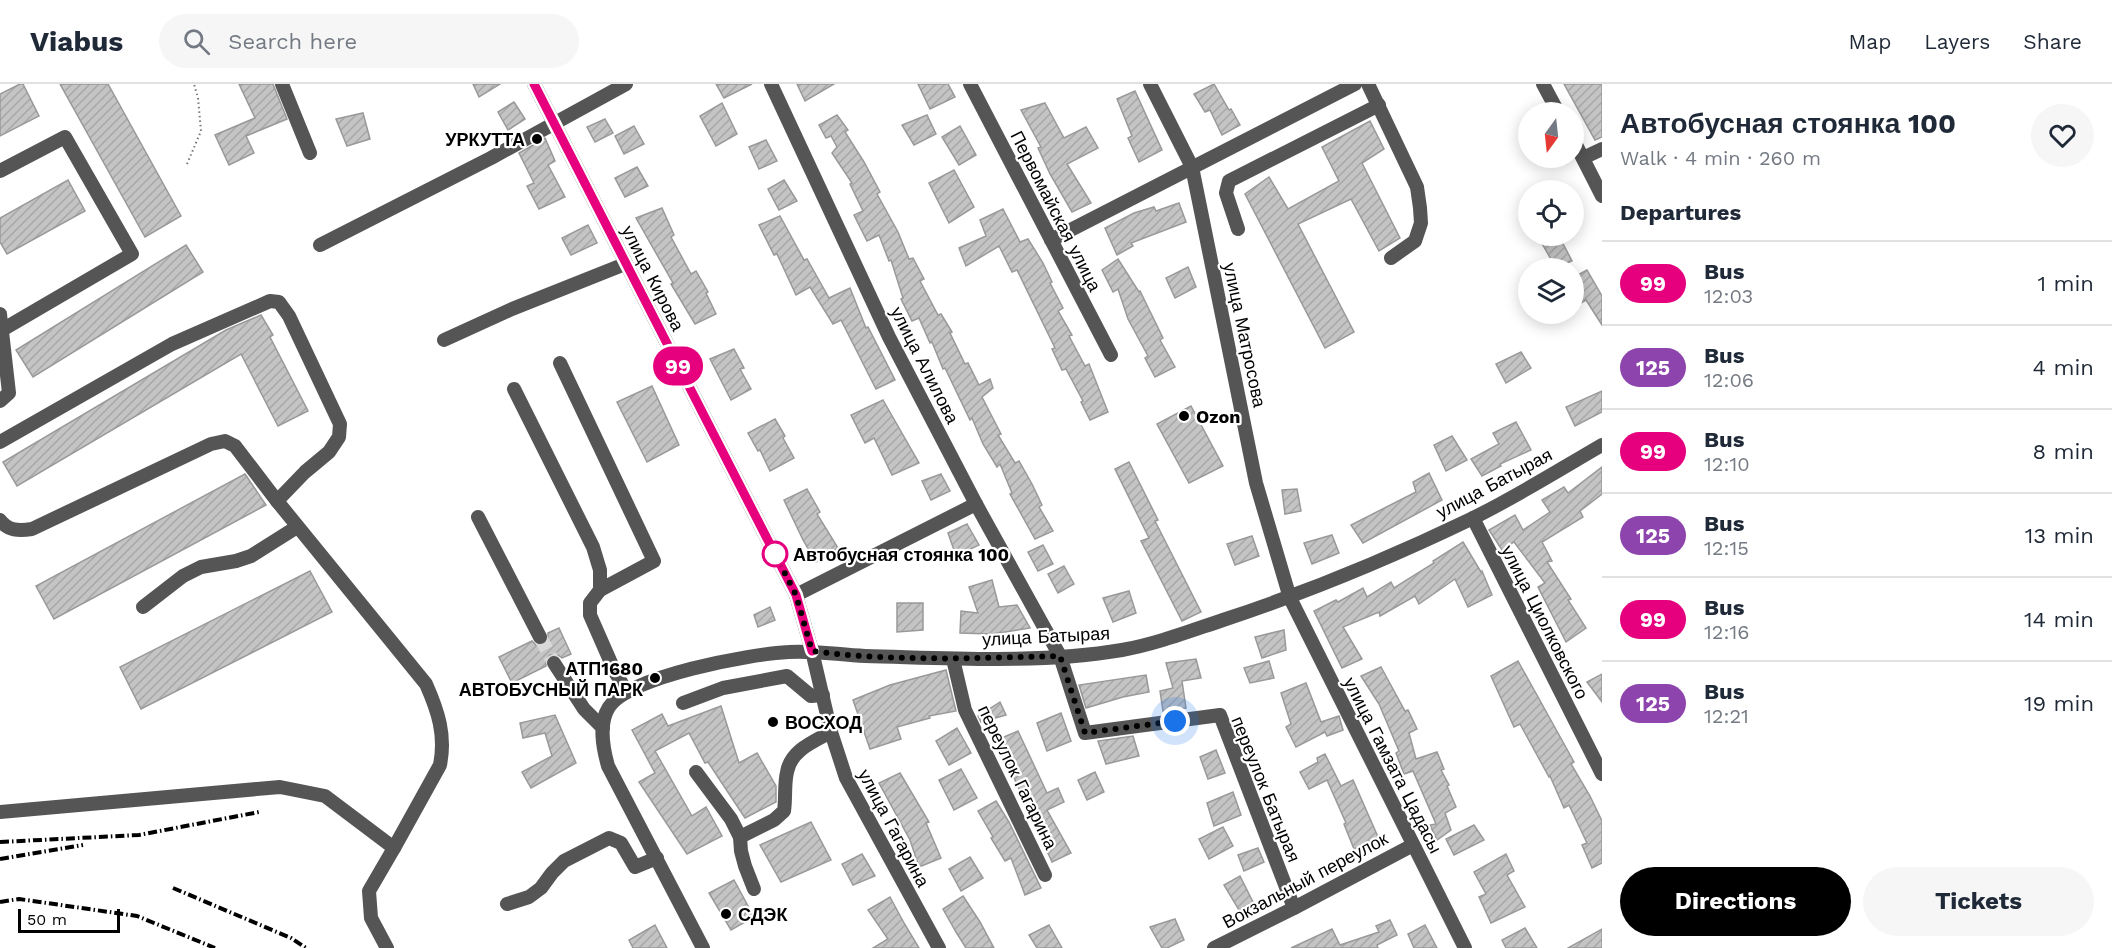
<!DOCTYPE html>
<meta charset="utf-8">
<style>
body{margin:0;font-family:"Work Sans",sans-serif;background:#f6f6f7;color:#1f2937;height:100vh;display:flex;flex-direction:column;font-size:22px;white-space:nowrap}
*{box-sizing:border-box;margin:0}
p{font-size:20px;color:#747a83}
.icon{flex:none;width:33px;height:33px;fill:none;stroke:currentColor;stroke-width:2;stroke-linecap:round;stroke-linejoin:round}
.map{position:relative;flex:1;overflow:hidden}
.details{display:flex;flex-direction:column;background:#fff;width:510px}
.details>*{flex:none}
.badge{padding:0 12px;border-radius:20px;font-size:21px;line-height:39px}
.needle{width:39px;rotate:195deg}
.fabs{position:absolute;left:1518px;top:18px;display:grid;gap:12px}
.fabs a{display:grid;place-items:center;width:66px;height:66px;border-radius:50%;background:#fff;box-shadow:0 3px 15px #0003;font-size:30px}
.scale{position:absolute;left:18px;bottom:15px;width:102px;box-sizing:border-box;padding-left:6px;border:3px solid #000;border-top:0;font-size:16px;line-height:21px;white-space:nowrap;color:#000;-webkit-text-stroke:4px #fff;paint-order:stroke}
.you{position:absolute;width:30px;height:30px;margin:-15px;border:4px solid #fff;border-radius:50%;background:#1a73e8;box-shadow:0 0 0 9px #1a73e833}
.map>.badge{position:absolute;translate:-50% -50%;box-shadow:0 0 0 3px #fff}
h2{padding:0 18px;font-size:22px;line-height:54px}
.round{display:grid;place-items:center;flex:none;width:63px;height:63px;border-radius:32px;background:#f6f6f7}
.headline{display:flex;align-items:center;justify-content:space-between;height:102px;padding:0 18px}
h1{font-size:28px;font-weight:700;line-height:45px}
.primary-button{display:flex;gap:12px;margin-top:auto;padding:12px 18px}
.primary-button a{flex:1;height:69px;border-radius:36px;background:#000;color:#fff;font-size:24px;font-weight:700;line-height:69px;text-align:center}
.primary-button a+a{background:#f6f6f7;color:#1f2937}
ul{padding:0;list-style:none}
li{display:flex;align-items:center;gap:18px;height:84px;padding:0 18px;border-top:2px solid #e0e1e3}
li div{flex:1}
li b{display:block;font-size:22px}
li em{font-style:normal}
li .badge{min-width:66px;font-weight:700;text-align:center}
header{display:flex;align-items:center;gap:36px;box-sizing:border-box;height:84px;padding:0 30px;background:#fff;border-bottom:2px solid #e0e1e3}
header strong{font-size:28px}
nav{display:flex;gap:33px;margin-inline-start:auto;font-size:21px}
.search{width:420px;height:54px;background:#f6f6f7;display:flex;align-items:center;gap:15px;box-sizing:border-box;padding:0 21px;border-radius:33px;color:#747a83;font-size:22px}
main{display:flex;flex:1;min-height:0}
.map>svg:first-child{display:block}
.building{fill:url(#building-hatch);stroke:#999;stroke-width:1.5}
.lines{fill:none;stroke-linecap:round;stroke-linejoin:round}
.minor-tunnel{stroke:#d9d9d9;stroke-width:14;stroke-dasharray:14 7;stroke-linecap:butt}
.path{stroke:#777;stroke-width:2;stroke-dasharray:1.5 3;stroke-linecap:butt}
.minor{stroke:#555;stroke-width:14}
.rail{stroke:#000;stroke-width:4;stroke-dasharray:9 3 1.5 3;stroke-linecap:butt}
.line-casing{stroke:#fff;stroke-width:14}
.line{stroke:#e6007e;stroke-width:9}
.walk{stroke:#000;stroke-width:6;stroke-dasharray:0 10.8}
.poi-dot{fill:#000;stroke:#fff;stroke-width:2}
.stop-dot{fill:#fff;stroke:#e6007e;stroke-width:3}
.labels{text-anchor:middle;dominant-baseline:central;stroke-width:4.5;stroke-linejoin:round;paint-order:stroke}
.poi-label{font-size:18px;font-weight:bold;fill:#000;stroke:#fff;text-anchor:start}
.street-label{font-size:18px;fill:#000;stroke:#fff}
.stop-label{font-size:18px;font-weight:bold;fill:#000;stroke:#fff;text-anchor:start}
</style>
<header>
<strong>Viabus</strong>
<div class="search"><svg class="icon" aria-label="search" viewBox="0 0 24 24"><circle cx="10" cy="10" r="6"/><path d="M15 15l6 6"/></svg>Search here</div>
<nav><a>Map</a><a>Layers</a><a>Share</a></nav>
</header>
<main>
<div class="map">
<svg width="1602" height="864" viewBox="0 0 1602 864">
<defs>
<pattern id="building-hatch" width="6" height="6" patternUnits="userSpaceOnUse" patternTransform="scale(1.5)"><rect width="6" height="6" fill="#c4c4c4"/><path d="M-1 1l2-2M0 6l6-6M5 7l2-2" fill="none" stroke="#a7a7a7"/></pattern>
</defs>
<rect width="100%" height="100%" fill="#fff"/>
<!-- building -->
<g class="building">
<path d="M20 0H23L39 32 0 52V10Z"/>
<path d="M60 0H108L181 132 145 153Z"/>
<path d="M239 0H273L287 35 246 52 254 69 229 81 215 51 255 34Z"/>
<path d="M473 0H500L479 13Z"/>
<path d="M716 0H752L724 14Z"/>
<path d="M797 0H834L805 17Z"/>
<path d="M918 0H948L955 13 930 25Z"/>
<path d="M1214 0 1229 26 1231 25 1240 41 1222 51 1210 26 1205 28 1194 10Z"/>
<path d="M1564 0H1602V53L1595 56Z"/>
<path d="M1135 7 1162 66 1139 78 1128 54 1132 52 1117 15Z"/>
<path d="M514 18 525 35 508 46 498 28Z"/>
<path d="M722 19 737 50 716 62 700 32Z"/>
<path d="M1045 19 1064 54 1086 43 1098 64 1067 80 1091 119 1072 128 1050 90 1038 64 1041 63 1021 26Z"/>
<path d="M363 29 370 55 347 62 336 35Z"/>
<path d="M837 31 848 46 845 48 864 78 880 108 877 110 898 148 909 175 913 174 924 195 920 197 938 231 941 230 952 248 950 249 965 280 968 279 979 301 990 295 993 304 982 313 1001 350 998 351 1015 379 1019 377 1032 400 1042 421 1039 423 1053 447 1035 455 1010 410 1012 409 1000 380 997 383 983 360 972 334 970 336 945 284 943 285 932 258 930 259 919 234 912 237 901 215 903 214 891 176 889 177 879 151 867 157 854 131 863 127 850 100 852 99 832 69 837 63 831 52 826 54 819 41Z"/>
<path d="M927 31 936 50 914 61 902 41Z"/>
<path d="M605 35 613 49 595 58 587 43Z"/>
<path d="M1370 37 1384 65 1362 79 1400 154 1379 167 1351 115 1298 140 1354 248 1325 264 1245 110 1269 93 1288 125 1339 97 1322 63Z"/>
<path d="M634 42 644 60 624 70 615 52Z"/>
<path d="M960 42 976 71 959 81 942 53Z"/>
<path d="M545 54 555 77 548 81 565 113 539 125 527 102 534 99 519 69Z"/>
<path d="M766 56 777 77 759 85 749 63Z"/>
<path d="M637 83 648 102 625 113 615 94Z"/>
<path d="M954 86 974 123 949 139 929 99Z"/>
<path d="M68 96 85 127 7 170 0 158V134Z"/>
<path d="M784 96 797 117 779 126 768 105Z"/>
<path d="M1179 119 1186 138 1131 159 1133 162 1117 171 1105 144 1134 129 1154 123 1156 127Z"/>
<path d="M662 124 674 151 671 153 691 190 696 187 708 208 706 209 716 230 695 240 671 200 673 199 636 134Z"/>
<path d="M1003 125 1020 158 1028 155 1043 179 1052 198 1050 199 1063 224 1058 227 1072 251 1069 252 1085 282 1089 280 1108 328 1090 336 1081 318 1083 317 1066 285 1062 286 1052 265 1055 264 1017 186 1012 188 999 162 966 182 959 164 986 152 980 136Z"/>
<path d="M780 132 804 176 807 175 829 214 850 204 866 244 868 243 895 296 876 305 841 236 833 240 810 203 796 211 777 170 774 171 759 141Z"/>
<path d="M588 141 597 159 571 171 562 154Z"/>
<path d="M1547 152H1559L1572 177 1556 184 1540 156Z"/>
<path d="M186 161 203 188 33 293 16 266Z"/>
<path d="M1118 175 1139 208 1140 207 1163 254 1160 256 1175 283 1155 293 1145 274 1148 272 1128 235 1118 205 1113 208 1102 186Z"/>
<path d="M1188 183 1196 203 1175 214 1166 194Z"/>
<path d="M1587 186 1602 212V241L1586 216 1574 223V193Z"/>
<path d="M261 231 273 251 270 253 308 327 278 342 241 270 17 402 3 378 226 246Z"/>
<path d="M734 265 744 284 740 285 751 305 731 316 710 275Z"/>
<path d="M1521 268 1531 284 1506 299 1496 280Z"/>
<path d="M652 302 679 361 647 378 617 318Z"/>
<path d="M1602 307V328L1575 342 1566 323Z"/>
<path d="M883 316 919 379 892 391 874 354 865 359 851 331Z"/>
<path d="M1191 322 1223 382 1189 399 1157 340Z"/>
<path d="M775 335 785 352 783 354 794 374 770 387 760 366 758 367 748 349Z"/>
<path d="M1516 338 1531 366 1500 380 1501 382 1482 392 1471 375 1499 360 1493 349Z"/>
<path d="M1452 352 1467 376 1446 387 1434 361Z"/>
<path d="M1129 378 1158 436 1155 437 1201 528 1182 537 1141 457 1149 454 1115 385Z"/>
<path d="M1602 383V410L1580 427 1583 433 1542 458 1552 477 1547 478 1571 515 1568 516 1586 544 1566 558 1538 503 1545 499 1514 458 1502 466 1489 446 1515 431 1523 446 1550 428 1542 416 1564 403 1568 409Z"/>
<path d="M1429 389 1442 416 1363 459 1351 441 1416 408 1413 398Z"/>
<path d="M245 390 266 421 54 535 36 502Z"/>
<path d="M941 390 950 407 931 416 922 397Z"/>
<path d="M807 405 820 428 817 430 838 464 816 478 803 456 784 416Z"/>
<path d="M1297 405 1301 427 1285 430 1282 406Z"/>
<path d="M967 440 979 461 956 472 948 449Z"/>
<path d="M1332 451 1339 469 1312 480 1304 459Z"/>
<path d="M1252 452 1259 472 1235 481 1227 460Z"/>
<path d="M1463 458 1481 488 1482 487 1492 511 1468 523 1455 495 1419 520 1415 512 1380 532 1379 528 1343 543 1362 575 1342 584 1314 527 1336 516 1338 518 1363 504 1367 513 1391 498 1394 504 1434 479 1433 477Z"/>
<path d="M1043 461 1053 480 1038 487 1028 468Z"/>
<path d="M1064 482 1074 500 1058 509 1048 490Z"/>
<path d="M310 487 332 528 141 625 120 583Z"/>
<path d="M992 496 999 523 1017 521 1030 544 992 550 960 549 961 527 978 529 969 503Z"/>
<path d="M1129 507 1136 529 1113 538 1103 514Z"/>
<path d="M897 519H923V546L897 548Z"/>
<path d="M770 523 775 536 758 543 754 531Z"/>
<path d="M559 544 571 570 562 574 558 571H550L546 575V582L512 599 499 573 532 557 536 561H544L548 557V549Z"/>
<path d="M1284 546 1286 566 1262 574 1255 553Z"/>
<path d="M1196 575 1201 594 1182 597 1186 624 1179 625 1178 623 1163 627 1160 607 1173 604 1166 579Z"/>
<path d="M1269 577 1274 594 1250 599 1244 584Z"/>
<path d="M1518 577 1574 678 1571 680 1590 712 1602 737V779L1592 784 1582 761 1587 759 1569 721 1564 724 1550 692 1549 693 1520 640 1514 643 1491 592Z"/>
<path d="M1381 583 1405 627 1408 626 1417 645 1409 649 1416 675 1437 668 1444 685 1441 686 1449 701 1447 702 1456 723 1445 729 1451 746 1437 756 1430 741 1436 740 1413 687 1404 690 1396 669 1399 667 1379 620 1361 592Z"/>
<path d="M946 586 956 627 929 632 930 634 897 643 901 655 870 665 853 616 890 601Z"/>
<path d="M1602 590V618L1587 598Z"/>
<path d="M1146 591 1149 608 1123 613 1086 624 1079 601Z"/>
<path d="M1306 599 1321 638 1339 632 1343 646 1327 652 1325 648 1296 663 1286 643 1291 640 1281 609Z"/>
<path d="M1000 618 1006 631 981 638 978 632Z"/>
<path d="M721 622 739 679 757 669 776 702V718L745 734 708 678 705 679 689 649 655 667 692 732 706 723 722 752 687 770 639 698 655 689 632 646 662 630 668 642Z"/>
<path d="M1061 629 1071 657 1047 667 1037 639Z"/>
<path d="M555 631 576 679 531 704 522 688 552 672 545 649 523 654 520 639Z"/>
<path d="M957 644 971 669 949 681 936 657Z"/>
<path d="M1018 647 1047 709 1058 704 1064 718 1047 726 1071 769 1052 778 997 656Z"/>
<path d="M1133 652 1139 672 1106 680 1098 657Z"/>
<path d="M1216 666 1225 689 1208 695 1200 673Z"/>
<path d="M1325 670 1341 702 1353 696 1378 753 1354 765 1344 740 1346 739 1327 696 1309 705 1300 688 1318 678 1317 674Z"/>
<path d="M961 685 977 714 954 726 939 696Z"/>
<path d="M1095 688 1104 708 1087 716 1078 696Z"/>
<path d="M900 689 929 738 926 739 941 774 919 783 910 756 879 699Z"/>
<path d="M1233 708 1241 731 1214 742 1207 719Z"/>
<path d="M996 717 1009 738 1041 804 1025 811 1011 774 1005 777 991 754 993 753 978 727Z"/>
<path d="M811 738 831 776 781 798 760 761Z"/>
<path d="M1474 741 1484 756 1454 771 1446 755Z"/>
<path d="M1223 743 1233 762 1209 775 1199 755Z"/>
<path d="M1258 764 1264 778 1244 787 1238 771Z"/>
<path d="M862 770 875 792 853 801 842 780Z"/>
<path d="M1506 770 1514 787 1507 791 1525 823 1491 839 1479 813 1486 810 1474 788Z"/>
<path d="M970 773 983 794 961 807 949 785Z"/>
<path d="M1240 792 1253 818 1239 826 1224 801Z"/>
<path d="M734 796 754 833 731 846 709 809Z"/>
<path d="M963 812 980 838 994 864H966L956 848 943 825Z"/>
<path d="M890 813 904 839 919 864H873L888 855 868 826Z"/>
<path d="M1175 835 1184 856 1167 864H1162L1150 843Z"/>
<path d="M1390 836 1397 851 1377 861 1378 864H1291L1332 845 1340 861 1379 848 1376 842Z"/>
<path d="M655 841 667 864H633L629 856Z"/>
<path d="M1049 841 1062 864H1037L1029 851Z"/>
<path d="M1425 841 1437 864H1414L1408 850Z"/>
<path d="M1525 844 1537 864H1506L1502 856Z"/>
<path d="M1602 845V864H1568Z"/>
</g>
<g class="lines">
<!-- minor-tunnel -->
<path class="minor-tunnel" d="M540 553 554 579"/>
<!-- path -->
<path class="path" d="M187 80 201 47 198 14 194 0"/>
<!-- minor -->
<g class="minor">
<path d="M282 0 310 69"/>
<path d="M534 0 796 511 812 567 831 648 846 694 939 864"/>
<path d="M771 0 889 253 976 420 1060 572 1085 649 1220 631 1294 824"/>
<path d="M970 0 1111 271"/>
<path d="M1150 0 1192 83 1256 399 1290 514 1465 864"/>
<path d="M1368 0 1417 103 1420 124 1421 139 1415 157 1391 174"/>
<path d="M1543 0 1558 28"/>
<path d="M1574 57 1602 112"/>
<path d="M1583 74 1602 65"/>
<path d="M0 87 65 53 132 170 2 246"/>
<path d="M1238 145 1226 109 1229 97 1379 21"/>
<path d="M1051 156 1355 0"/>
<path d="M320 161 491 74 626 0"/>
<path d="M0 230 9 309 0 317"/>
<path d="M444 256 512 225 625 180"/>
<path d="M560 279 654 477 600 506 590 519V531L615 588 627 608"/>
<path d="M514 305 593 463 600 486V506"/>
<path d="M0 358 172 260 270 217 279 218 289 232 340 340 339 353 329 368 305 388 277 417"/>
<path d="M478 433 540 553"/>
<path d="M1473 434 1602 690"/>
<path d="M0 436C8 447 19 447 32 445L211 360 225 357 235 362 277 417 426 600C438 627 446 651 440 681L394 764"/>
<path d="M796 511 976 420"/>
<path d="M143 523 183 492 201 483 236 477 251 472 297 443"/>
<path d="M953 575 965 626 1045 791"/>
<path d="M554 579 584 625 603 644"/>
<path d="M683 619 723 604 787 592 811 612 823 611"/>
<path d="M696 688 731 735 740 753 741 767 745 782 754 805"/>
<path d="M0 728 280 703 325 712 394 764 369 807 371 834 387 864"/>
<path d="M740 753 774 736 784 727C786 714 784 701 787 688 791 666 813 658 831 648"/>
<path d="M507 820 529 813 541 804 552 789 564 777 609 754 621 759 635 783 657 774"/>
<path d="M703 864 608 682C603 664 598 640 609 623 629 592 751 570 788 568 814 566 839 571 865 572 949 574 1039 580 1122 566 1156 560 1190 547 1223 536 1308 508 1390 474 1471 435 1516 413 1559 386 1602 361"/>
<path d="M1214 864 1294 824 1413 761"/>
</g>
<!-- rail -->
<g class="rail">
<path d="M0 758 139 751 259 728"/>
<path d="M0 775 83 761"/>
<path d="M173 804 291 854 306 864"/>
<path d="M0 818 19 815 137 832 215 864"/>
</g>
</g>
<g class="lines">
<defs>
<path id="line" d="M534 0 796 511 812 567"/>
</defs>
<!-- line casing -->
<use href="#line" class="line-casing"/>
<!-- line -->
<use href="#line" class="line"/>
<!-- walk -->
<path class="walk" d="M775 470 796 511 812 567C894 578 978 574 1060 572L1085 649 1175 637"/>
</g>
<!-- markers -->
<g class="poi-dot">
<circle cx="537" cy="55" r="6"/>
<circle cx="1184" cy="332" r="6"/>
<circle cx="655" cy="594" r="6"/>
<circle cx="773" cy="638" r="6"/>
<circle cx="726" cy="830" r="6"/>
</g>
<circle class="stop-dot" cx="775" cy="470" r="12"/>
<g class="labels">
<!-- poi labels -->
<g class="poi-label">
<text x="525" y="55" text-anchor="end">УРКУТТА</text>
<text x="1196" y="332">Ozon</text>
<text x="643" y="584" text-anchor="end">АТП1680<tspan x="643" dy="21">АВТОБУСНЫЙ ПАРК</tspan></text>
<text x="785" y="638">ВОСХОД</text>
<text x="738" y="830">СДЭК</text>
</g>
<!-- street labels -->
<g class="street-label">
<text transform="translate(1056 127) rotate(63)">Первомайская улица</text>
<text transform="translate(653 194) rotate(63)">улица Кирова</text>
<text transform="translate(1245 251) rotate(78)">улица Матросова</text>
<text transform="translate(925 281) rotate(63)">улица Алилова</text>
<text transform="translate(1494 399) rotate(-28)">улица Батырая</text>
<text transform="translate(1545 538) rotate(63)">улица Циолковского</text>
<text transform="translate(1046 552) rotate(-3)">улица Батырая</text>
<text transform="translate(1393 681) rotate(63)">улица Гамзата Цадасы</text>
<text transform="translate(1018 693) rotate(64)">переулок Гагарина</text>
<text transform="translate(1266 705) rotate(68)">переулок Батырая</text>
<text transform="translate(894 744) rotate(62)">улица Гагарина</text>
<text transform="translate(1305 796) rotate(-28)">Вокзальный переулок</text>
</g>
<!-- stop labels -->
<g class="stop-label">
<text x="793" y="470">Автобусная стоянка 100</text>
</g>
</g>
</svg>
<div class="fabs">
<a><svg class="needle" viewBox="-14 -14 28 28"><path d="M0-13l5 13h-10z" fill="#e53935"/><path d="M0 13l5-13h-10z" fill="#747a83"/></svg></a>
<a><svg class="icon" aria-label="locate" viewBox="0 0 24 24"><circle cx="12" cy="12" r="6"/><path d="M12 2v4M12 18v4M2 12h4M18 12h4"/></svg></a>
<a><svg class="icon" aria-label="layers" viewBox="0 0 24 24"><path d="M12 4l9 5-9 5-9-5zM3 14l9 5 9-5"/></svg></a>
</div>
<div class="scale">50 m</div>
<div class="you" style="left:1175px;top:637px"></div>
<b class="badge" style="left:678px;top:282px;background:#e6007e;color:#fff">99</b>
</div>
<section class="details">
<div class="headline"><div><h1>Автобусная стоянка 100</h1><p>Walk · 4 min · 260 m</p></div><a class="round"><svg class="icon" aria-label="heart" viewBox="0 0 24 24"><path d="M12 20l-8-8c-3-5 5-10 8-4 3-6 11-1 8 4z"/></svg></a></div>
<h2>Departures</h2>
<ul>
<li><span class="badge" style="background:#e6007e;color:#fff">99</span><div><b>Bus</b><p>12:03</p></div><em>1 min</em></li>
<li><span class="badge" style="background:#8e44ad;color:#fff">125</span><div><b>Bus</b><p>12:06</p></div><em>4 min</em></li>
<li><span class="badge" style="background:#e6007e;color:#fff">99</span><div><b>Bus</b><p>12:10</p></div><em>8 min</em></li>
<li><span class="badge" style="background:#8e44ad;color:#fff">125</span><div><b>Bus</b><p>12:15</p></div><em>13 min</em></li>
<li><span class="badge" style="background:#e6007e;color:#fff">99</span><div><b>Bus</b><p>12:16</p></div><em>14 min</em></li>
<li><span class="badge" style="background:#8e44ad;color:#fff">125</span><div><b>Bus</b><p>12:21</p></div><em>19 min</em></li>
</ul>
<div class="primary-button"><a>Directions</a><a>Tickets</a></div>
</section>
</main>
